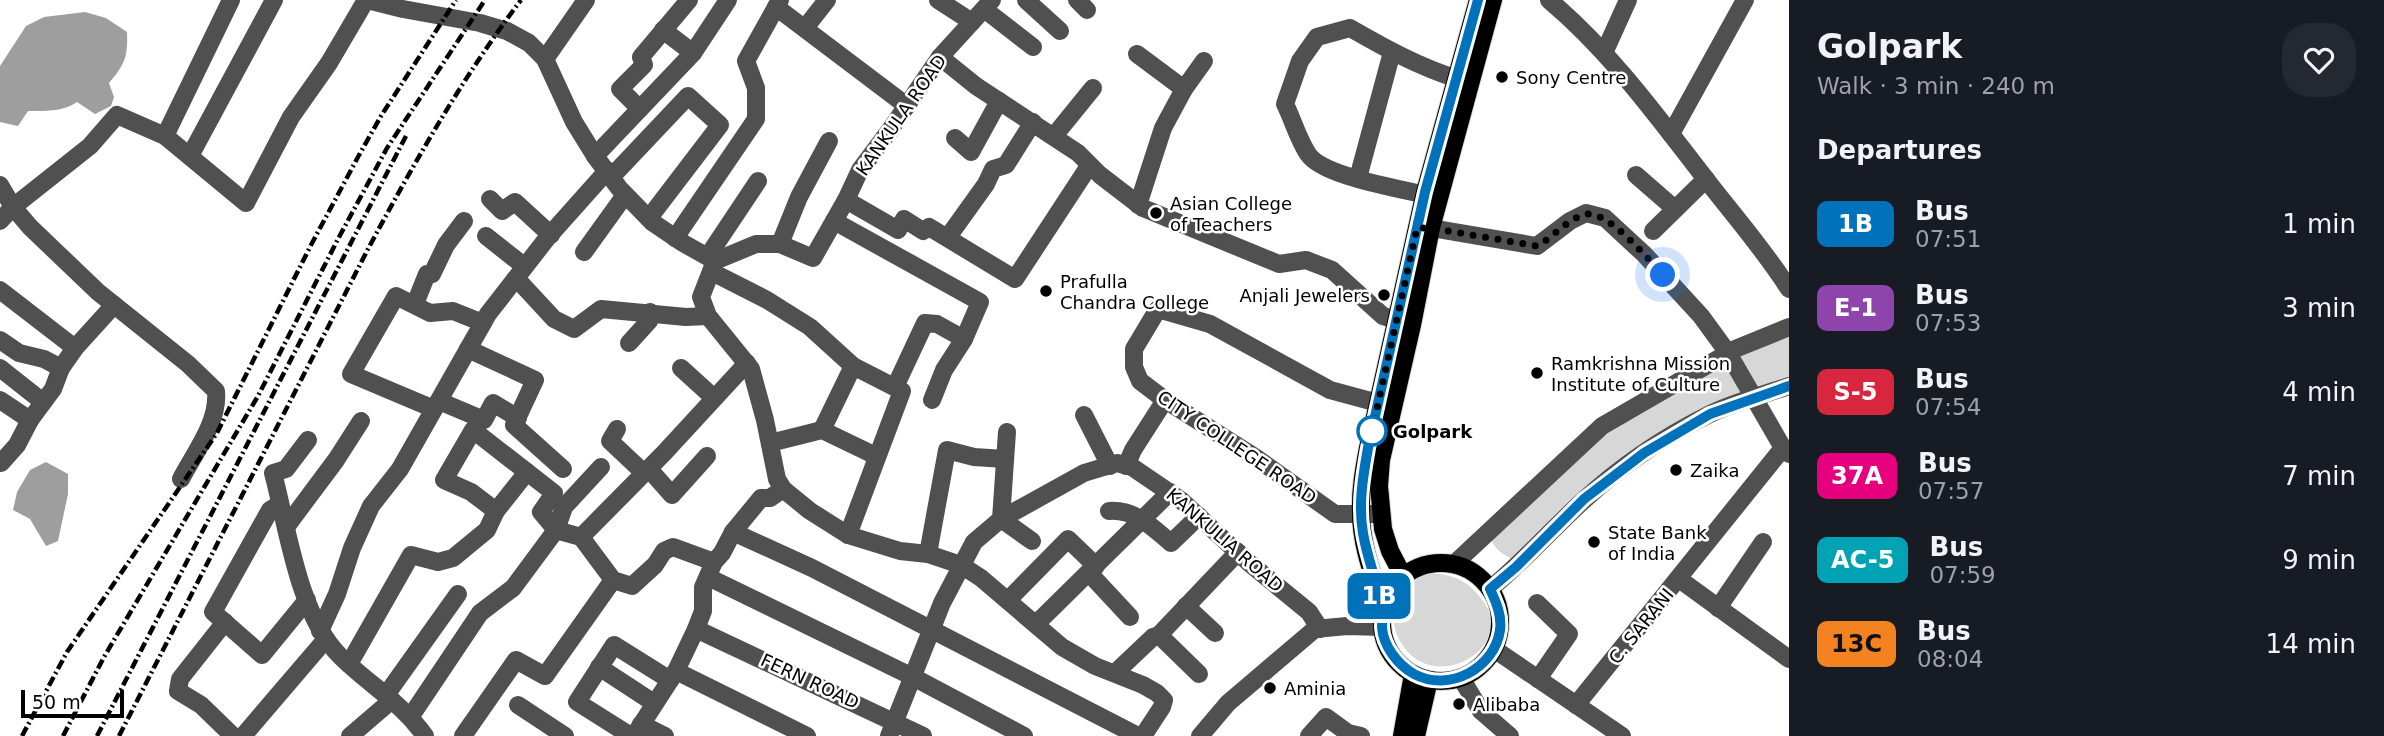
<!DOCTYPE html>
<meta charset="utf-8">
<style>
body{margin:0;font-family:"DejaVu Sans",sans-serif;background:#242831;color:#f1f3f6;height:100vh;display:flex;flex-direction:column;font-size:26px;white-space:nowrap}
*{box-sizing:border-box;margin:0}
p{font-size:23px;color:#9ea1a6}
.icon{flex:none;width:38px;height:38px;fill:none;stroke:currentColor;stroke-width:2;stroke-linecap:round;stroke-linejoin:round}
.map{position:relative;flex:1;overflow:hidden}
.panel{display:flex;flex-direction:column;background:#171b24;width:595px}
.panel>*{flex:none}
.badge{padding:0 14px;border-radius:10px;font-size:24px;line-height:46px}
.scale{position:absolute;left:21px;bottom:18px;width:103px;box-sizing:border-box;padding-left:7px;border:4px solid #000;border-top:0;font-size:19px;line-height:24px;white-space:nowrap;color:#000;-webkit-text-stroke:5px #fff;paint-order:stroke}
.you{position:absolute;width:35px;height:35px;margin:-18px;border:5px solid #fff;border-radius:50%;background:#1a73e8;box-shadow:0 0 0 10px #1a73e833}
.map>.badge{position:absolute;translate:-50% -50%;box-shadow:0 0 0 4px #fff}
h2{padding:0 28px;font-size:26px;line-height:63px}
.round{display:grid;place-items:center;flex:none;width:74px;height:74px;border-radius:28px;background:#242831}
.head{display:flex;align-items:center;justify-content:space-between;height:119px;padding:0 28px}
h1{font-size:33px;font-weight:700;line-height:52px}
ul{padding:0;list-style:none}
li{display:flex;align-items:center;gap:21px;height:84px;padding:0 28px}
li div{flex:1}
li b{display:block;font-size:26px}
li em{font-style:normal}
li .badge{min-width:77px;font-weight:700;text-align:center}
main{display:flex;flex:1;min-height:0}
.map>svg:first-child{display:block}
.green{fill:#d7d7d7}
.water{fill:#9e9e9e}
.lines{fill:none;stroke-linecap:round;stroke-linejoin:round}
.major-casing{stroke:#dbdbdb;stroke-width:20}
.minor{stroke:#505050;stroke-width:18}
.major{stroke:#000;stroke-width:18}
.rail{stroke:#000;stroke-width:4.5;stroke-dasharray:10 3.5 2 3.5;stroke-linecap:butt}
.line-casing{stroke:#fff;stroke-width:16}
.line{stroke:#0072bc;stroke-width:10}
.walk{stroke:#000;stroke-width:7;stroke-dasharray:0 12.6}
.poi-dot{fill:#000;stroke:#fff;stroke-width:2.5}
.stop-dot{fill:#fff;stroke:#0072bc;stroke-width:3.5}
.labels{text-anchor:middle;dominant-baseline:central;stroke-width:5;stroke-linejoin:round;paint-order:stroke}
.poi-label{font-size:18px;fill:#000;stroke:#fff;text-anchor:start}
.street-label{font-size:18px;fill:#000;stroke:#fff}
.stop-label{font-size:18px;font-weight:bold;fill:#000;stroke:#fff;text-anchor:start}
</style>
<main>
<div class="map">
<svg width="1789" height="736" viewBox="0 0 1789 736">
<rect width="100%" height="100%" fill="#fff"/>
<!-- green -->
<g class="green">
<path d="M1789 331V381L1756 393 1730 357Z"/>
<path d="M1721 363 1747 397 1700 413 1513 559C1500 553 1494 549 1490 535L1604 430Z"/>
<path d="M1441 574C1460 578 1467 582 1480 597 1523 647 1427 703 1397 635 1388 614 1397 585 1419 576 1425 574 1434 574 1441 574Z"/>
</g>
<!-- water -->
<g class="water">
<path d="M85 12 106 18 127 32C128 57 125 64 109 83L114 97 111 106 95 114 77 102C63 112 44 111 28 111L18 126 0 122V66L26 26 44 17Z"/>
<path d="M46 462 68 474V494L58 541 46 546 30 519 13 510 17 492 30 470Z"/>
</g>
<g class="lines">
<defs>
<g id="major">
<circle cx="1441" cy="622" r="59"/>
<path d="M1403 576 1390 551 1383 529 1379 486 1381 460 1412 325 1431 228 1493 0"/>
<path d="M1383 608C1374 578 1361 545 1361 513 1360 491 1364 469 1368 448L1425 192 1478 0"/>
<path d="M1402 736 1413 674"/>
<path d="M1416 736 1429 680"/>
</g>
</defs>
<!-- major casing -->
<use href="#major" class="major-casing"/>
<!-- minor -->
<g class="minor">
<path d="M367 0 403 9 480 23 507 31 529 43 545 59 574 122 595 156 619 188 652 222 683 243 715 261"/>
<path d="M938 0 972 22"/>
<path d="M1026 0 1060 31"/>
<path d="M1077 0 1087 10"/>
<path d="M1549 0C1611 52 1659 119 1708 182 1736 218 1765 251 1789 289"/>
<path d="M776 7 907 106"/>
<path d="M984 9 1033 47"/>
<path d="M805 28 827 0"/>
<path d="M663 30 693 53"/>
<path d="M1604 53 1628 0"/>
<path d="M1137 54 1184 89"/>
<path d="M940 57 976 86 1078 153 1100 175 1143 208 1279 264 1306 260 1332 270 1383 316 1397 320"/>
<path d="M545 59 586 0"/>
<path d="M640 109 620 89 644 65 641 57 689 0"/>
<path d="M1671 134 1745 0"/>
<path d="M165 136 231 0"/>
<path d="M1054 136 1093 88"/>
<path d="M955 138 971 152 999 101"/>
<path d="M190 156 274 0"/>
<path d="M595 156 693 53 728 0"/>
<path d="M1636 175 1675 209"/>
<path d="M1358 178 1392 52"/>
<path d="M0 185 13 207 30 227 98 292 188 364 216 391C219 422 195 452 181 479"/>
<path d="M1425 195C1398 188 1322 176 1308 154 1298 139 1293 120 1285 104L1300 61 1317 37 1350 28C1385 48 1419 67 1458 79"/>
<path d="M490 199 502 211 515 202 551 235"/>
<path d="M846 200 898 230 904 219 923 231 929 227 1015 279 1089 166"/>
<path d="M1138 205 1163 128 1184 89 1204 61"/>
<path d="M0 221 13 207 90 146 117 115 165 136 246 203 291 117 329 63 366 0"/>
<path d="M834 221 980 302 964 339 944 370 932 400"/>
<path d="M1417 228H1431L1537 246 1570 221 1586 213 1605 218 1644 254 1701 316 1728 353 1783 448 1789 454"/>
<path d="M1653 231 1706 179"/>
<path d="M486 236 524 266"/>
<path d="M948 237 986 184 993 169 1006 165 1033 122"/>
<path d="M675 238 756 119V88L746 61 780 0"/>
<path d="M780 244 799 197 829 141"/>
<path d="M584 252 625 195"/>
<path d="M708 256 758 181"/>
<path d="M715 261 701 297 708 316 751 369 765 420 777 479 783 489 810 511 848 535 900 551 928 554 961 565 981 578 1062 647 1095 666 1143 685 1157 693 1164 700 1162 707 1143 736"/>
<path d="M715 261 756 244H780L813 258 846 200 860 170 890 130 940 57 992 0"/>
<path d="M712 272 767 300 810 327 853 366 902 391 848 535"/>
<path d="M516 278 554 319 574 329 601 309 686 317 708 316"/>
<path d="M0 290 75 348"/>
<path d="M415 304 427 274H432L446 245 464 221"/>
<path d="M0 340 19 353 44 359 61 368 75 348 114 305"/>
<path d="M629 343 649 321 650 312"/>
<path d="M468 349 535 380 514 425 563 469"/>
<path d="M0 368 43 402"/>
<path d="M681 368 714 398"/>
<path d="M895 387 925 323 937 324 964 339"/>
<path d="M0 400 30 420"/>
<path d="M439 401 484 420 493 403 518 418"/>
<path d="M1378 403 1330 390 1210 324 1158 309 1134 349V367L1140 381 1165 400 1255 457 1335 514H1380"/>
<path d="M434 409 351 374 396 296 430 313 453 311 483 323"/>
<path d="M1084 415 1110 466"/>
<path d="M617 429 610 441 644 473"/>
<path d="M822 430 853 366"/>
<path d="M1007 432 1001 519 1032 541"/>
<path d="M308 440 286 469 273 473C288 529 298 614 340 656 368 684 402 703 425 736"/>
<path d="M770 443 822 430 876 456"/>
<path d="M1 463 17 445 30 420 53 389 61 368"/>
<path d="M1126 466 1133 450 1165 400"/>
<path d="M649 469 672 495 707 456"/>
<path d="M280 504 270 510 213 612 262 655 307 600"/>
<path d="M496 511 527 472"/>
<path d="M1109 511C1135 509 1152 527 1171 543L1199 516"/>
<path d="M286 527 336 460 361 421"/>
<path d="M733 532 812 568 1138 736"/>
<path d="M581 537 664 453 747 363"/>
<path d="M928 554 947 450 974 457 1005 459"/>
<path d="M1454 564 1602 426 1735 349 1789 327"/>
<path d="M1089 573 1130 617"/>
<path d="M708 577 913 677 1024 736"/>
<path d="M1679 579 1789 659"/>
<path d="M1490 589C1524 561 1552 529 1584 500 1621 466 1664 437 1708 415 1733 402 1763 395 1789 386"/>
<path d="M1008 600 1068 539 1096 566"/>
<path d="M1537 603 1569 634 1538 679"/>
<path d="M1186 606 1215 633"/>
<path d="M1718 608 1763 542"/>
<path d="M225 622 180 679 178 691 201 705 233 736"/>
<path d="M1036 624 1170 492"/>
<path d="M696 629 923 736"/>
<path d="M320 631 337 594 352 548 371 506 400 469 488 314 548 237 606 172 617 171 688 96 720 125 649 218"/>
<path d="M1159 635 1199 674"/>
<path d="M1494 649 1622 736"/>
<path d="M349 664 411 555 438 562 453 558 487 530 496 511 471 492 444 480 473 430 554 493 541 512 556 530 581 537 613 580 632 586 655 565 664 551 673 547 714 562"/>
<path d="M599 667 654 703"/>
<path d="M676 671 807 736"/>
<path d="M1115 673 1153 637 1159 635 1238 552"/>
<path d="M1461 678 1481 711 1510 736"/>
<path d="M386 695 458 594"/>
<path d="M518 705 565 736"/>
<path d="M1576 705 1783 448"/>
<path d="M411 716 480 613 513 588 556 530 564 507 601 467"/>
<path d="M641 724 665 736"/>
<path d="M243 736 326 639"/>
<path d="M350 736 392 700"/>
<path d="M463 736 516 660 545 676 613 580"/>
<path d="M631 736 577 702 614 645 670 680"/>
<path d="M634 736 676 671 696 629 703 611V587L714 562 722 553 733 532 761 498H770L783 489"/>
<path d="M889 736 942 603 974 542 1001 519 1084 473 1117 463 1132 467 1182 501 1248 562 1309 612 1320 629"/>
<path d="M1200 736 1228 703 1315 629 1347 626 1382 627"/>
<path d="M1309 736 1326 717 1348 733 1361 736"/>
</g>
<!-- major -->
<use href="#major" class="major"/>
<!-- rail -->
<g class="rail">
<path d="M22 736 67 652 217 433 311 245 358 157 381 116 456 0"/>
<path d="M63 736 104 657 258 396 338 239 387 148 485 0"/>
<path d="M97 736 406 136"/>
<path d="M119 736 368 249C414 163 462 78 521 0"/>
</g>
</g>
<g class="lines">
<defs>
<path id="line" d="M1478 0 1425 192 1368 448C1363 476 1358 505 1363 533 1367 558 1377 581 1382 606 1384 613 1382 620 1382 627 1383 646 1398 665 1414 674 1449 693 1495 668 1500 630 1502 615 1496 602 1490 589L1516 567 1584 499 1644 453 1710 414 1789 386"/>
</defs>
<!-- line casing -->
<use href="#line" class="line-casing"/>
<!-- line -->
<use href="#line" class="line"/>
<!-- walk -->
<path class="walk" d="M1372 431 1417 228H1431L1537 246C1553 237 1565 222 1582 215 1605 206 1648 259 1663 275"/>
</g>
<!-- markers -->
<g class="poi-dot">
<circle cx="1502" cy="77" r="7"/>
<circle cx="1156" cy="213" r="7"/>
<circle cx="1046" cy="291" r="7"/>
<circle cx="1384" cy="295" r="7"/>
<circle cx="1537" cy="373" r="7"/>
<circle cx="1676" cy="470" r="7"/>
<circle cx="1594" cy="542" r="7"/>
<circle cx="1270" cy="688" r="7"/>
<circle cx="1459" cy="704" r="7"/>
</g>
<circle class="stop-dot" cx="1372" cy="431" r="14"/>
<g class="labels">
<!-- poi labels -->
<g class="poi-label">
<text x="1516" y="77">Sony Centre</text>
<text x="1170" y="203">Asian College<tspan x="1170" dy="21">of Teachers</tspan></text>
<text x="1060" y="281">Prafulla<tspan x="1060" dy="21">Chandra College</tspan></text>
<text x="1370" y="295" text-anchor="end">Anjali Jewelers</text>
<text x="1551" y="363">Ramkrishna Mission<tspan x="1551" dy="21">Institute of Culture</tspan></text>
<text x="1690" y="470">Zaika</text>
<text x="1608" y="532">State Bank<tspan x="1608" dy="21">of India</tspan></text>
<text x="1284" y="688">Aminia</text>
<text x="1473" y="704">Alibaba</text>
</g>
<!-- street labels -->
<g class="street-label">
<text transform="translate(901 115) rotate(-55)">KANKULA ROAD</text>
<text transform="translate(1237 447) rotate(34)">CITY COLLEGE ROAD</text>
<text transform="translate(1225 540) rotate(41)">KANKULIA ROAD</text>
<text transform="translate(1641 626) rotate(-51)">C. SARANI</text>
<text transform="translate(810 681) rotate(25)">FERN ROAD</text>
</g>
<!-- stop labels -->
<g class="stop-label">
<text x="1393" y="431">Golpark</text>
</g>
</g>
</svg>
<div class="scale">50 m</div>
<div class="you" style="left:1663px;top:275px"></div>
<b class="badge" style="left:1379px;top:596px;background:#0072bc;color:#fff">1B</b>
</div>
<section class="panel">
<div class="head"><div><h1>Golpark</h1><p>Walk · 3 min · 240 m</p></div><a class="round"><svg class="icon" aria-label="heart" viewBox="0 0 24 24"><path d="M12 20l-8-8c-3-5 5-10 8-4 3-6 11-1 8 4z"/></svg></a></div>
<h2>Departures</h2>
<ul>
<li><span class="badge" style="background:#0072bc;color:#fff">1B</span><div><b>Bus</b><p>07:51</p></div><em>1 min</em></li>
<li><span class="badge" style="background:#8e44ad;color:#fff">E-1</span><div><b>Bus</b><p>07:53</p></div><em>3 min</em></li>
<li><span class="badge" style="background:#d7263d;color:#fff">S-5</span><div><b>Bus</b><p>07:54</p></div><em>4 min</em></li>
<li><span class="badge" style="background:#e6007e;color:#fff">37A</span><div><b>Bus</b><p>07:57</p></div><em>7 min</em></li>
<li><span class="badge" style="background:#00a3b4;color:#fff">AC-5</span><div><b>Bus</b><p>07:59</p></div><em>9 min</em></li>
<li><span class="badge" style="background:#f58220;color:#111">13C</span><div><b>Bus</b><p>08:04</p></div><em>14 min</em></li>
</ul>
</section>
</main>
